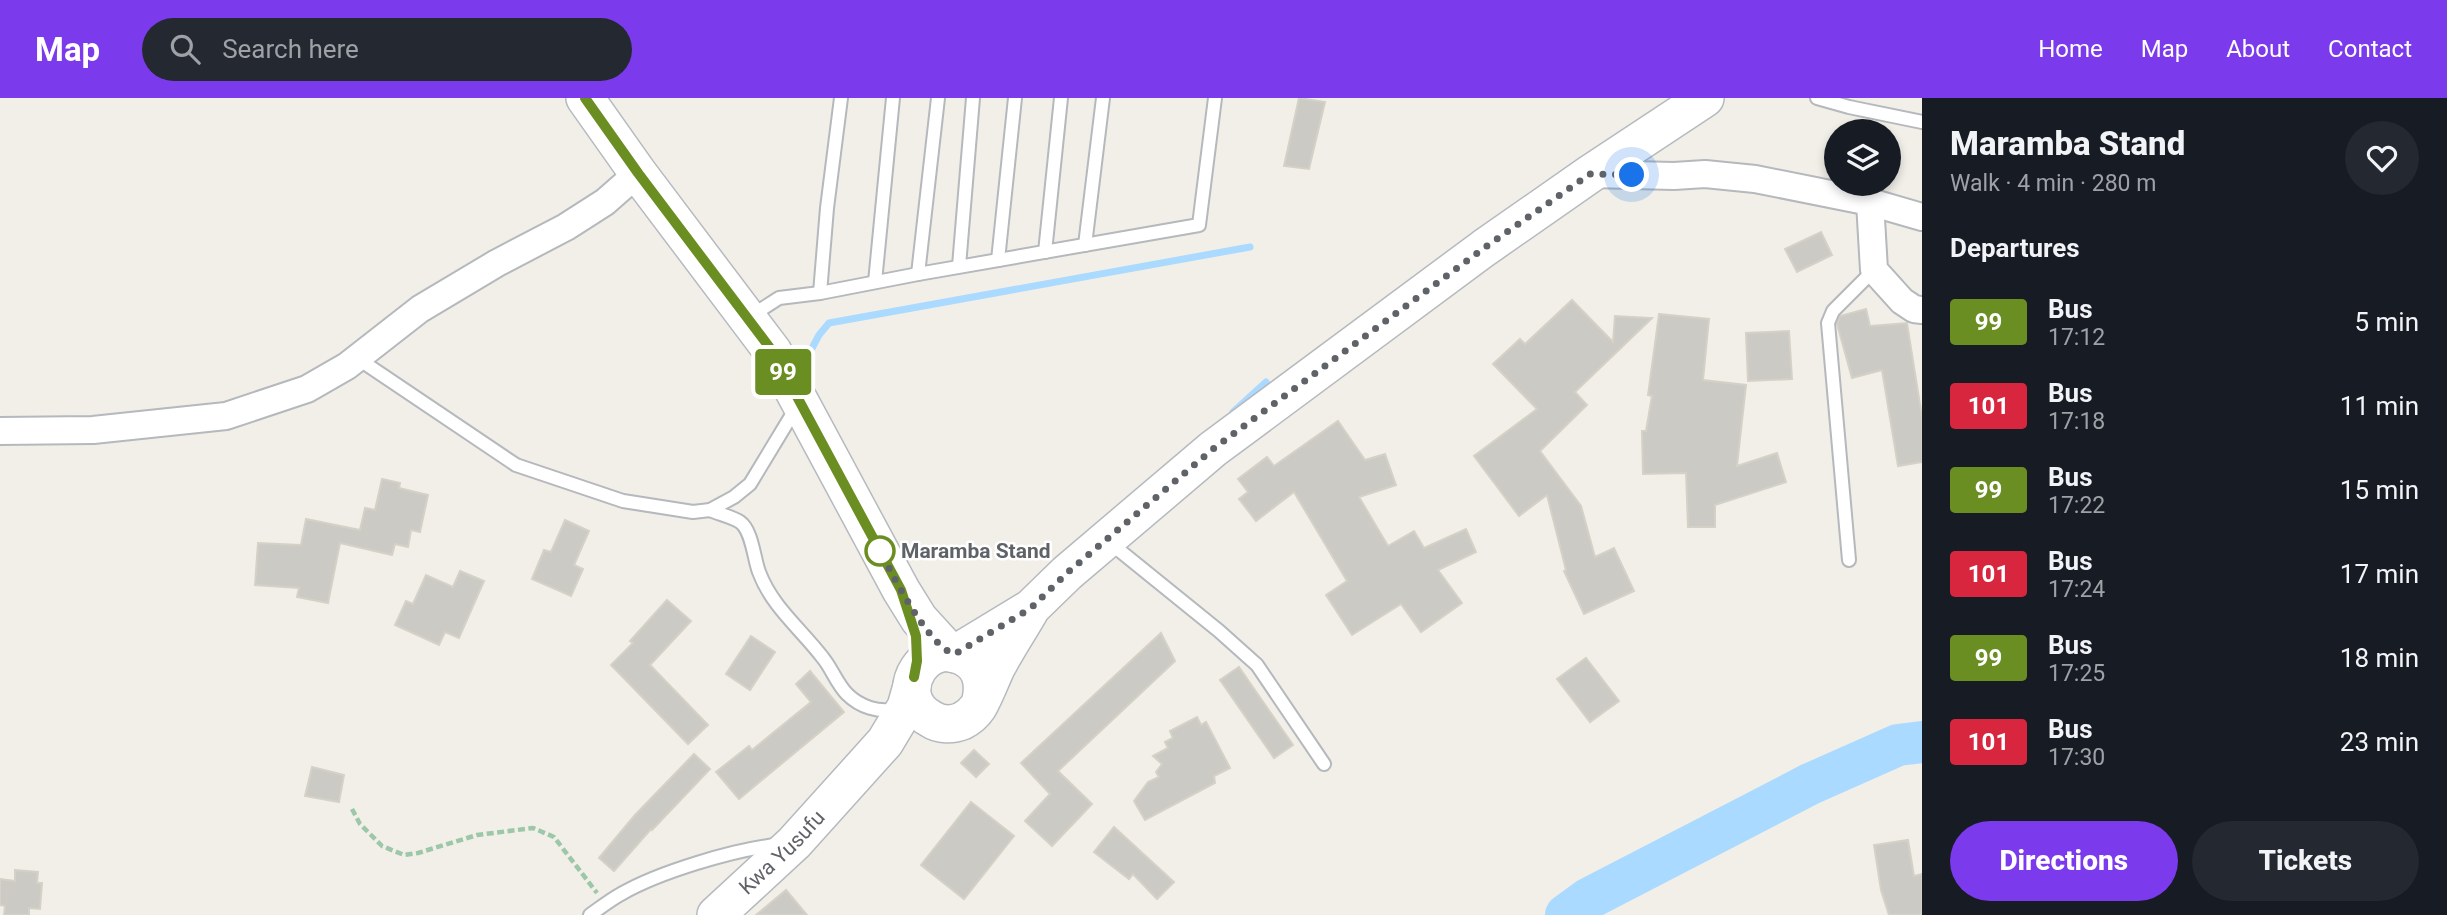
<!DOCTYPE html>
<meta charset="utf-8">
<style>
body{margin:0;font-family:Roboto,sans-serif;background:#242831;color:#f1f3f6;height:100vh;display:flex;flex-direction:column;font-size:26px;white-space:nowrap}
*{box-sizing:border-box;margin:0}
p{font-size:23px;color:#9ea1a6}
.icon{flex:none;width:38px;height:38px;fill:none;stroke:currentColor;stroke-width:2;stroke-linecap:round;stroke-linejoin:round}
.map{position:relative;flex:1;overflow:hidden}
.drawer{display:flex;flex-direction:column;background:#171b24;width:525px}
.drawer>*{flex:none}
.badge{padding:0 14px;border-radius:5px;font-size:24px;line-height:46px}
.fabs{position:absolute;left:1824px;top:21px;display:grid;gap:14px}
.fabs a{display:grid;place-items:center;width:77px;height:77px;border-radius:50%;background:#171b24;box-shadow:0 4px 10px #0003;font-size:35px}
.you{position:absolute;width:35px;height:35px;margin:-18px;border:5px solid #fff;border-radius:50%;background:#1a73e8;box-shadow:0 0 0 10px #1a73e833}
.map>.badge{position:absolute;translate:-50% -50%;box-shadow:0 0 0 4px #fff}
h2{padding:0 28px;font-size:26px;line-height:63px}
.round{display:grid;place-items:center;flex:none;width:74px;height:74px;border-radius:37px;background:#242831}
.summary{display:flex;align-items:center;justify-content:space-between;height:119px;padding:0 28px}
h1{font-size:33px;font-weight:800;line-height:52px}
.action{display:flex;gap:14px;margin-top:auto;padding:14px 28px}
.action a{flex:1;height:80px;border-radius:42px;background:#7c3aed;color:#fff;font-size:28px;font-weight:800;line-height:80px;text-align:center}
.action a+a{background:#242831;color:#f1f3f6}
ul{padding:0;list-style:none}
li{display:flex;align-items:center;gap:21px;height:84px;padding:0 28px}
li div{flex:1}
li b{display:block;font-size:26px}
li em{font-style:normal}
li .badge{min-width:77px;font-weight:700;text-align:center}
header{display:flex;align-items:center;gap:42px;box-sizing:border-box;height:98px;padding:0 35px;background:#7c3aed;color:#fff}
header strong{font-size:33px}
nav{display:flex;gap:38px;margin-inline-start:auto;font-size:24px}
.search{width:490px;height:63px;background:#242831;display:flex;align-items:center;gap:18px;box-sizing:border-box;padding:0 24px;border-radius:38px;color:#9ea1a6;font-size:26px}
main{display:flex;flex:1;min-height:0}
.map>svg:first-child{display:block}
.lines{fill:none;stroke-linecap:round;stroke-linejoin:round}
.stream{stroke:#aadaff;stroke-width:7}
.river{stroke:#aadaff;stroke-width:42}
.building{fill:#cccac5;stroke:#d6d1c6;stroke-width:2}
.lane-casing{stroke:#b5b8bc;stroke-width:16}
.street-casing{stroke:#b5b8bc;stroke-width:30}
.secondary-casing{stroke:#b6babf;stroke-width:40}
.path{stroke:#9cc7a9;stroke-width:4.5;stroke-dasharray:7 3.5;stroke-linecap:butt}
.lane{stroke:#fff;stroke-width:12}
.street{stroke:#fff;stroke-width:26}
.secondary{stroke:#fff;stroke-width:37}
.line-casing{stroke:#fff;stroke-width:16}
.line{stroke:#6b8e23;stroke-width:10}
.walk{stroke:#5f6368;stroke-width:7;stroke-dasharray:0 12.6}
.stop-dot{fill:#fff;stroke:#6b8e23;stroke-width:3.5}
.labels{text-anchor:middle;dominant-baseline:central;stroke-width:5;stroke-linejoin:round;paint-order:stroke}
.stop-label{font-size:21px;font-weight:bold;fill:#5f6368;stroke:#fff;text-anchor:start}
.street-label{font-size:21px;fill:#5f6368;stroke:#fff}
</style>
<header>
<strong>Map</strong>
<div class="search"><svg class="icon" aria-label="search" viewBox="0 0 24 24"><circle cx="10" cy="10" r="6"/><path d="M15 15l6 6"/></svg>Search here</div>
<nav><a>Home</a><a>Map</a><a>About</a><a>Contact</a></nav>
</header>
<main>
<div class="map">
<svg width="1922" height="817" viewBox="0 0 1922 817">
<rect width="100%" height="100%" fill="#f1efe8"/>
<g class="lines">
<!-- stream -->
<g class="stream">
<path d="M804 278 801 271 819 237 829 225 1250 149"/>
<path d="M1233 314 1266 284"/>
</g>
<!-- river -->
<path class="river" d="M1566 817 1588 801 1810 686 1898 647 1922 644"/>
</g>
<!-- building -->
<g class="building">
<path d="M1299 0 1325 4 1309 71 1284 68Z"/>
<path d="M1821 134 1832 157 1797 174 1785 151Z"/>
<path d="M1572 202 1613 244 1615 218 1652 220 1575 294 1587 307 1540 353 1581 408 1595 459 1614 450 1634 493 1584 516 1564 473 1566 472 1547 397 1519 418 1474 358 1537 311 1493 266 1520 241 1525 246Z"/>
<path d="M1866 211 1870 228 1907 225 1922 319V364L1898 368 1882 272 1852 280 1837 226 1840 218Z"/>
<path d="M1659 216 1709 221 1703 282 1746 287 1737 368 1777 355 1786 384 1715 407V429H1688L1686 375 1643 376 1642 333H1646L1652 298 1648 297Z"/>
<path d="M1789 233 1792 281 1748 283 1746 235Z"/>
<path d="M1338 323 1365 362 1385 356 1396 387 1359 399 1388 448 1414 433 1424 450 1466 431 1476 454 1438 472 1462 505 1421 534 1401 506 1352 537 1326 497 1347 483 1294 394 1256 423 1239 401 1248 394 1238 381 1267 359 1274 368Z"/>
<path d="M382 381 400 385 399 390 428 397 420 434 411 432 408 449 395 446 392 457 340 445 328 505 297 499 299 490 255 487 258 445 301 447 306 421 360 432 365 410 375 412Z"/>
<path d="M565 422 589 433 574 467 583 471 571 498 532 481 544 452 551 454Z"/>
<path d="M460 473 484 483 459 540 445 534 439 547 395 527 406 503 413 506 426 477 453 489Z"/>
<path d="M667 502 691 523 650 567 708 627 688 646 611 567 633 545 630 543Z"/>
<path d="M1161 535 1175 563 1058 673 1092 706 1052 748 1025 723 1050 696 1021 665Z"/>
<path d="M751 538 775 554 750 592 726 576Z"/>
<path d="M1586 560 1619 603 1590 624 1557 581Z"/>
<path d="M1239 569 1293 647 1274 660 1220 582Z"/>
<path d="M810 573 844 614 739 701 716 674 749 648 752 652 811 604 796 586Z"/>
<path d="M1197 619 1201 627 1206 624 1230 670 1214 678 1215 685 1145 722 1134 703 1148 684 1159 679 1156 674 1162 666 1153 658 1168 650 1165 644 1173 640 1170 633Z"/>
<path d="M974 652 989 666 976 679 961 665Z"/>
<path d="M694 656 710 671 652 732 651 731 614 773 599 760 635 717Z"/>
<path d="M312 669 344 677 339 704 305 698Z"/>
<path d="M971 704 1014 738 964 801 921 767Z"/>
<path d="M1114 729 1174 784 1157 801 1133 776 1129 781 1094 754Z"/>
<path d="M1908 742 1914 778 1922 776V817H1889L1881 792 1874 747Z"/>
<path d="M15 772 38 774 37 785H42L40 811 29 810V817H4L5 808 0 807V781L15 783Z"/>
<path d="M786 792 807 817H756Z"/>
</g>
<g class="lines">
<defs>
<g id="lane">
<path d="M1817 0 1849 9 1922 24"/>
<path d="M1085 147 1103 0"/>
<path d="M1045 154 1061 0"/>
<path d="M998 162 1015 0"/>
<path d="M959 168 973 0"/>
<path d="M918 176 938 0"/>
<path d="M875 184 893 0"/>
<path d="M820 195 827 110 841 0"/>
<path d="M751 218 779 200 820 195 918 176 1199 127 1215 0"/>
<path d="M357 260 516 367 623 403 693 414 710 412 734 399 750 386 796 310"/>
<path d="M710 412C719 416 733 419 740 424 752 432 754 461 759 474 772 509 801 531 823 560 832 571 837 586 847 596 860 609 879 615 896 611"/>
<path d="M1109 444 1219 533 1257 567 1324 666"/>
<path d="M1849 462 1828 225 1833 213 1874 172"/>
<path d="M590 817C600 810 610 802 621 796 659 774 733 752 776 747"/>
</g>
<g id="street">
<path d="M1590 76 1674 78 1705 76 1755 81 1870 104 1922 119"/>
<path d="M1870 104 1874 172 1902 203 1914 211 1922 212"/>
<path d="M0 333 93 332 226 318 307 291 347 268 420 211 497 165 566 129 605 104 638 75"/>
</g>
<g id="secondary">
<path d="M585 0 638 75 773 254 901 492 919 521 950 555"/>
<path d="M955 556 1031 510 1067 475 1213 351 1484 150 1590 76 1705 0"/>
<path d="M981 602C984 588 983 573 970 563 929 531 886 597 931 621 940 627 952 627 962 623 968 620 974 615 978 609 985 597 990 583 996 570 1006 551 1018 533 1029 514"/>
<path id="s1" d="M716 817 794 745 885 644 906 609 912 588"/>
</g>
</defs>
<!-- lane casing -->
<use href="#lane" class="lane-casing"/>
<!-- street casing -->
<use href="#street" class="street-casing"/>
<!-- secondary casing -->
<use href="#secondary" class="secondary-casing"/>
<!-- path -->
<path class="path" d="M352 711 360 726 382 748 404 757 418 755 477 737 533 730 554 739 597 795"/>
<!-- lane -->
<use href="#lane" class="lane"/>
<!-- street -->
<use href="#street" class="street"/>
<!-- secondary -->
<use href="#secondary" class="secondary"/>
</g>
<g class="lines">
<defs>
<path id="line" d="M585 0 638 75 773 254 901 492 916 538 917 563 914 579"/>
</defs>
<!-- line casing -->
<use href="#line" class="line-casing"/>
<!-- line -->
<use href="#line" class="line"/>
<!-- walk -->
<path class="walk" d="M880 453 876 445C889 470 928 550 955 556L1031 510 1067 475 1213 351 1484 150 1590 76 1632 77"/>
</g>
<!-- markers -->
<circle class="stop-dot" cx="880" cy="453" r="14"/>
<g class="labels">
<!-- stop labels -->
<g class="stop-label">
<text x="901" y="453">Maramba Stand</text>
</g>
<!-- street labels -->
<g class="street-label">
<text stroke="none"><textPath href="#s1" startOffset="91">Kwa Yusufu</textPath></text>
</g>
</g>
</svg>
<div class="fabs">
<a><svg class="icon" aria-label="layers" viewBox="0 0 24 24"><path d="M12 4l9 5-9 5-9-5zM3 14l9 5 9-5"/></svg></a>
</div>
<div class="you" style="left:1632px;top:77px"></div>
<b class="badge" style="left:783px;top:274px;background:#6b8e23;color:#fff">99</b>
</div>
<section class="drawer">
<div class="summary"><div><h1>Maramba Stand</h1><p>Walk · 4 min · 280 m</p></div><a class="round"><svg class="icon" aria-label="heart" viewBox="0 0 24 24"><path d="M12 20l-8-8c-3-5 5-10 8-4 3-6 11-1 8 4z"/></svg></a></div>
<h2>Departures</h2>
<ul>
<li><span class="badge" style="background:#6b8e23;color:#fff">99</span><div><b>Bus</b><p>17:12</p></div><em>5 min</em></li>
<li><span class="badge" style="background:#d7263d;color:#fff">101</span><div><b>Bus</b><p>17:18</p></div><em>11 min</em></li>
<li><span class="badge" style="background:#6b8e23;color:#fff">99</span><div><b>Bus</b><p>17:22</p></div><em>15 min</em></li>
<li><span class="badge" style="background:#d7263d;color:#fff">101</span><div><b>Bus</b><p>17:24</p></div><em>17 min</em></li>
<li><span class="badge" style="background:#6b8e23;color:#fff">99</span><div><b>Bus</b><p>17:25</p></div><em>18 min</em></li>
<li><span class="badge" style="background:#d7263d;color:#fff">101</span><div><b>Bus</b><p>17:30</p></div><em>23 min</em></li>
</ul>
<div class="action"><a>Directions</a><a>Tickets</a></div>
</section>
</main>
